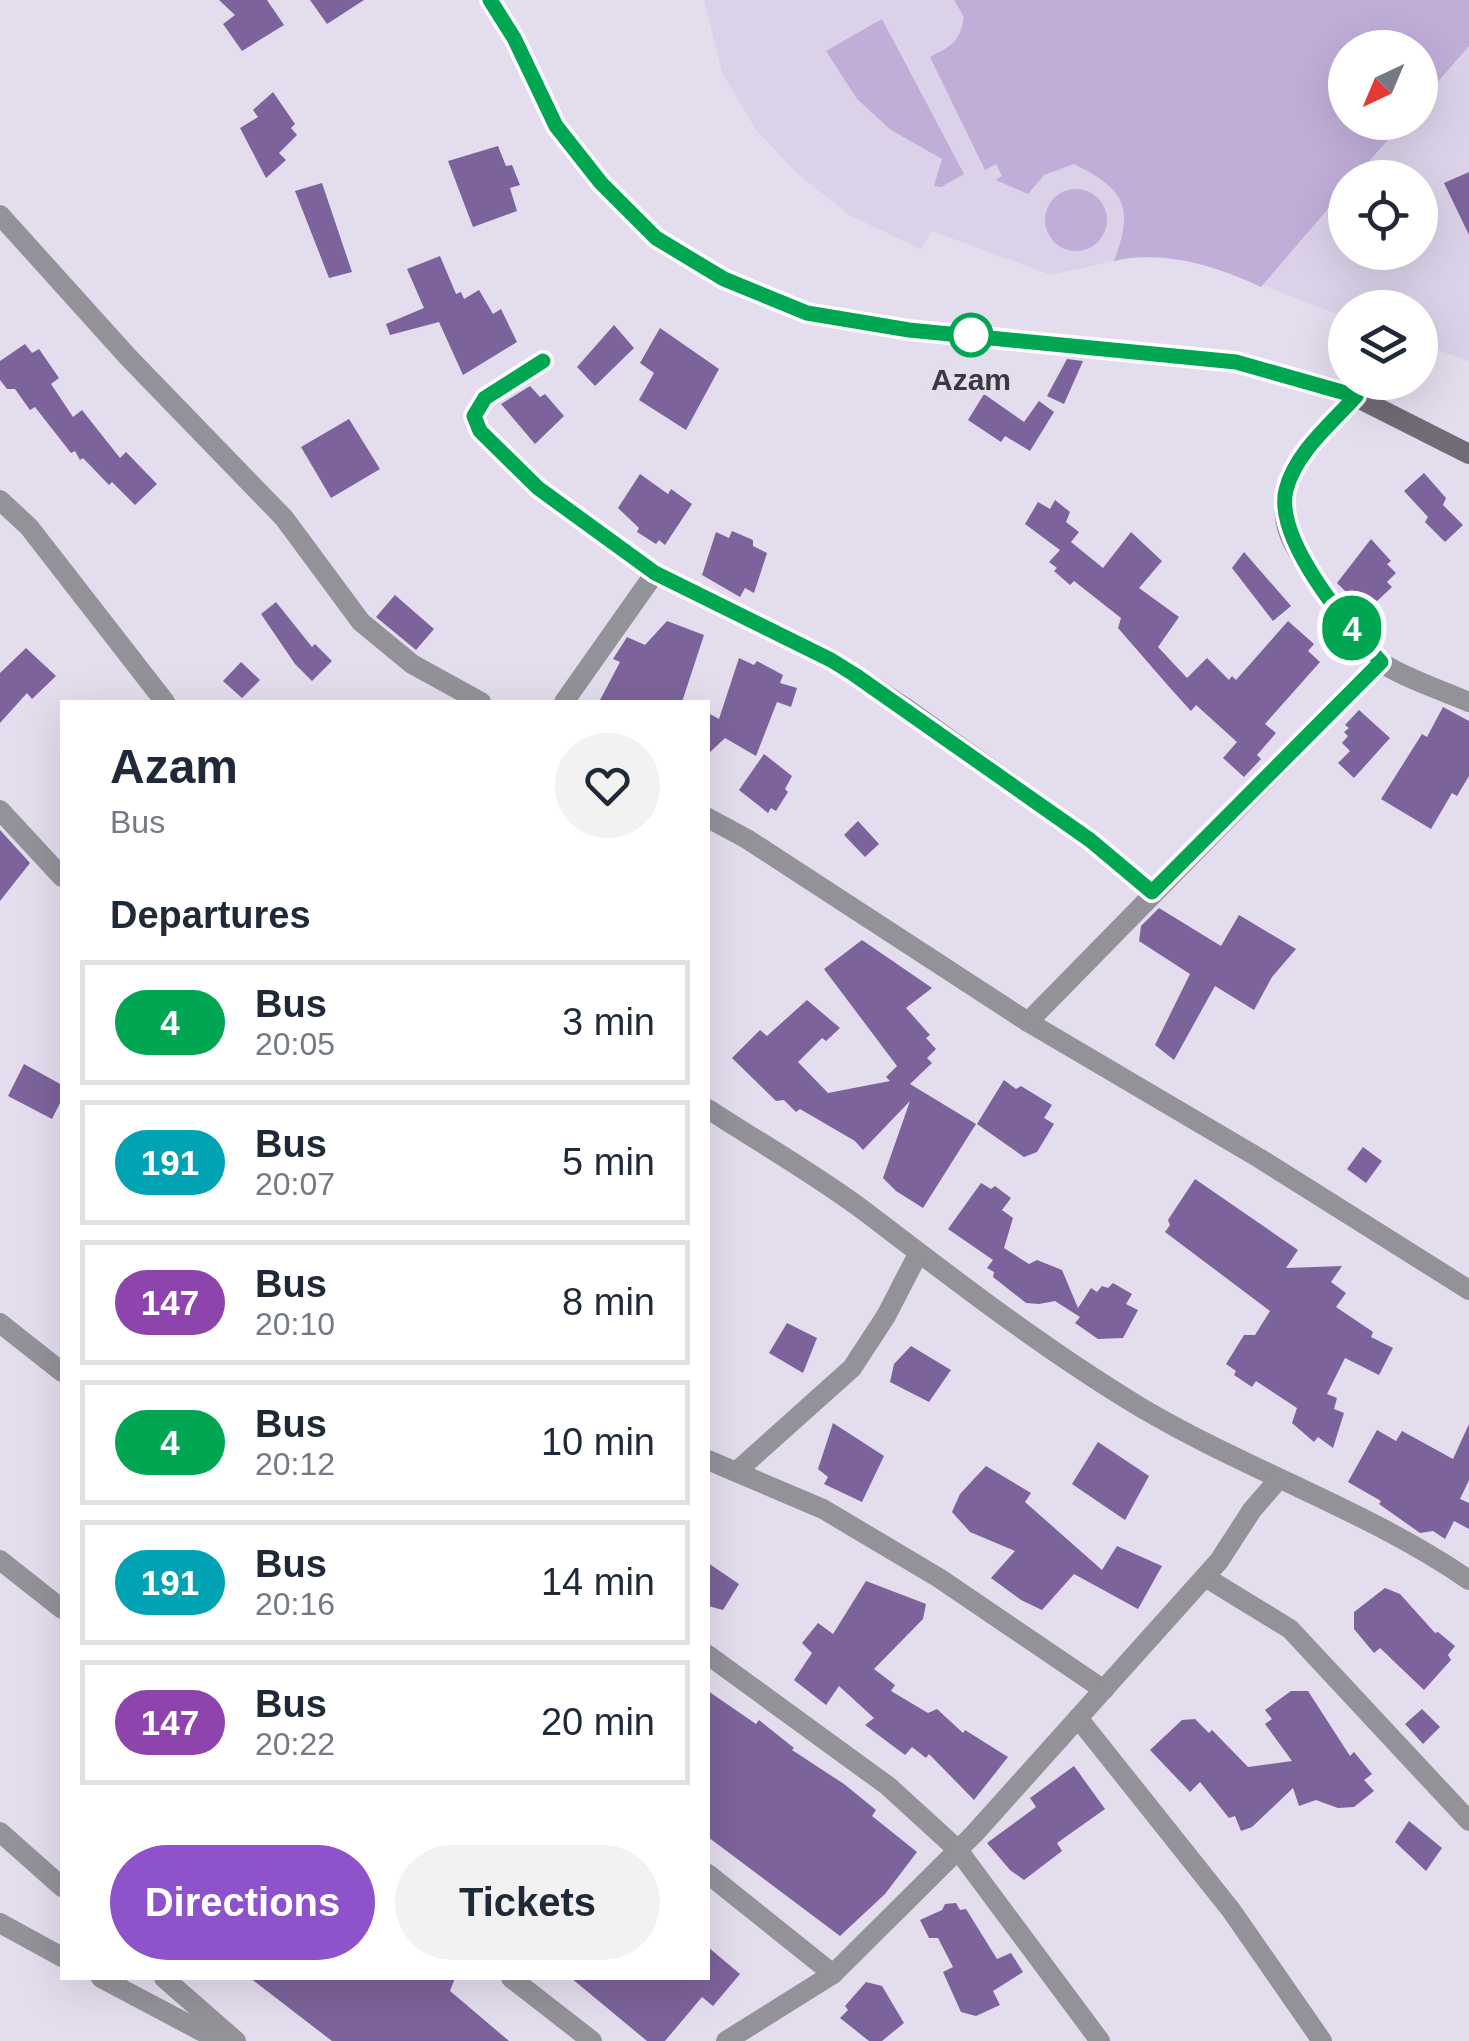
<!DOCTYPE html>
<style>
body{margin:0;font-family:Helvetica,sans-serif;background:#f2f2f3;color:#1f2937;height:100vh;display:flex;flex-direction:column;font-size:38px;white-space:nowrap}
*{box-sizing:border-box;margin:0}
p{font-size:32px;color:#747a83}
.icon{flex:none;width:55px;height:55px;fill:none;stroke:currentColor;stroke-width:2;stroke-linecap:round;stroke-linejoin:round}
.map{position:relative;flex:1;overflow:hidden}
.side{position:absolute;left:60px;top:700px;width:650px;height:1280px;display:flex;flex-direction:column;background:#fff;border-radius:0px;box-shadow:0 10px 40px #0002}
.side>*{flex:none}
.badge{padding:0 20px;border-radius:32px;font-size:35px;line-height:65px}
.needle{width:65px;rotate:224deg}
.tools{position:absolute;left:1328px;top:30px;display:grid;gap:20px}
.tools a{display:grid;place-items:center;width:110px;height:110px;border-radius:50%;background:#fff;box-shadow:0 10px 40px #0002;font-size:50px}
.map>.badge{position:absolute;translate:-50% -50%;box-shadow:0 0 0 5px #fff}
h2{padding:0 50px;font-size:38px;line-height:90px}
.round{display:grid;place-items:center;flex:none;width:105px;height:105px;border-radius:52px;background:#f2f2f3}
.headline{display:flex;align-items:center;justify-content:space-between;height:170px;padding:0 50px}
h1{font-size:48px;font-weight:800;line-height:75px}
.action{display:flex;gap:20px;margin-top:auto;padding:20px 50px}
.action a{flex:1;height:115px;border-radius:60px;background:#8e53ca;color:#fff;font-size:40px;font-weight:800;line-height:115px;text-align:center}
.action a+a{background:#f2f2f3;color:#1f2937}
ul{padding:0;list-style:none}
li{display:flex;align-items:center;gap:30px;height:125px;margin:0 20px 15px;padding:0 30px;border:5px solid #e0e1e3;border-radius:0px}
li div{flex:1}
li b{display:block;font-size:38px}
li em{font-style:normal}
li .badge{min-width:110px;font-weight:700;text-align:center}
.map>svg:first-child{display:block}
.built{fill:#dbd1e9;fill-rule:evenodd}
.green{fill:#c0aed9}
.building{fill:#7c639b}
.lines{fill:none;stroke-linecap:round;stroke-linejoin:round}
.minor{stroke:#949299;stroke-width:20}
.secondary{stroke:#706c76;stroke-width:20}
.line-casing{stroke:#fff;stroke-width:22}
.line{stroke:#00a651;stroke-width:15}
.stop-dot{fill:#fff;stroke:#00a651;stroke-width:5}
.labels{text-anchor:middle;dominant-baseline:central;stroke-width:10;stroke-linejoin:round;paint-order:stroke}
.stop-label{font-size:30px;font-weight:bold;fill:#3b393f;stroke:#e4ddee}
</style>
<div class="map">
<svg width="1469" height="2041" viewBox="0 0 1469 2041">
<rect width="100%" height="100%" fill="#e4ddee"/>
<!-- built -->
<path class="built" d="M704 0H1469V361L1420 344V308H1345V317L1229 272 1185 260 1130 257 1051 275 932 231 921 249 849 215 798 174 756 130 722 72ZM1345 48H1420V122H1345ZM1345 178H1420V252H1345Z"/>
<!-- green -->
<g class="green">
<path d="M954 0H1469V46L1420 102V48H1345V122L1403 123 1355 177 1345 178V189L1261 287C1216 266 1163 249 1114 261 1135 206 1124 189 1074 164L1044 175 1028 194 996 180 1002 176 996 164 985 170 930 57C952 46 960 41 964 17Z"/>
<path d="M882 19 964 174 941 187 934 186 942 159 891 130 857 99 826 51Z"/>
<circle cx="1076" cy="220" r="31"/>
</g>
<!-- building -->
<g class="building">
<path d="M219 0H267L284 25 242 51 223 24 235 15Z"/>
<path d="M310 0H364L327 24Z"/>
<path d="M273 92 295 124 291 128 297 135 279 153 286 160 266 178 240 128 258 117 253 110Z"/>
<path d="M498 146 506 166 512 165 520 185 510 188 517 211 473 227 448 161Z"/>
<path d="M1469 172V235L1444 183Z"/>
<path d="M322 183 352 272 329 278 295 191Z"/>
<path d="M440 256 456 294 461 292 464 299 479 290 493 314 501 309 517 342 463 375 439 322 390 335 386 324 424 308 407 269Z"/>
<path d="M614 325 634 348 595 386 577 367Z"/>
<path d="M660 328 719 369 686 430 639 400 654 373 640 363Z"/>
<path d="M25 344 32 353 39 349 59 378 51 384 73 417 82 410 120 458 126 452 157 484 135 505 112 482 109 485 83 458 80 460 75 451 71 453 35 407 30 410 15 389H7L0 380V361Z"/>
<path d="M1067 359 1083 361 1064 404 1047 396Z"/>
<path d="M530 386 540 397 545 394 564 416 535 444 501 404Z"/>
<path d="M984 394 1024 422 1039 401 1054 412 1030 451 1005 436 1001 442 968 420Z"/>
<path d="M349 419 380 469 331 498 301 447Z"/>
<path d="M1424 473 1446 498 1443 505 1463 525 1445 542 1425 522 1428 517 1404 491Z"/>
<path d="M640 474 668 494 671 489 692 504 665 545 659 540 656 544 637 532 639 528 618 508Z"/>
<path d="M1055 500 1070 512 1066 522 1079 532 1071 542 1103 568 1131 532 1162 561 1139 588 1179 617 1158 647 1187 678 1207 658 1229 680 1232 676 1236 680 1288 621 1314 644 1308 651 1320 662 1265 724 1276 733 1257 755 1261 759 1244 777 1223 758 1237 742 1196 705 1191 711 1171 689 1118 628 1121 618 1074 581 1070 585 1054 571 1057 568 1049 562 1060 550 1025 524 1038 502 1050 509Z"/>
<path d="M732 531 753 540V546L767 553 754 593 745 588 740 597 702 575 716 532 729 538Z"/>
<path d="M1371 539 1391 561 1387 564 1396 573 1387 582 1392 587 1375 603 1371 599 1362 608 1337 583Z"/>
<path d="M1244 552 1291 606 1273 621 1232 568Z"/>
<path d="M395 595 434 629 416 650 376 617Z"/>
<path d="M276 602 312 647 315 644 332 661 312 681 295 664 261 614Z"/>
<path d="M667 621 704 635 682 702H599L620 662 613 659 627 637 645 645Z"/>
<path d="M26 648 56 676 32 699 27 693 0 723V673Z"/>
<path d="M739 658 754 665 757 661 783 675 780 683 797 688 791 707 777 702 756 756 725 738 708 754V713L719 719Z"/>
<path d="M241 662 260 680 242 698 223 681Z"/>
<path d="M1443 707 1469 721V776L1457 796 1452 793 1431 829 1381 799 1422 734 1427 737Z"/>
<path d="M1359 710 1390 738 1354 778 1338 763 1350 751 1342 743 1348 736 1344 732 1349 728 1345 725Z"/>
<path d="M764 754 792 776 785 789 788 792 776 811 771 808 768 813 739 790Z"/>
<path d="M858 821 879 844 865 857 844 835Z"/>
<path d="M0 830 30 863 0 901Z"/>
<path d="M1159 908 1221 946 1239 915 1296 949 1272 977 1254 1010 1215 986 1174 1060 1155 1045 1190 974 1139 941 1141 926Z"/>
<path d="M862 940 932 988 906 1008 930 1035 926 1038 936 1049 927 1058 932 1063 910 1084 976 1124 923 1208 896 1191 883 1178 910 1101 863 1150 855 1141 800 1109 796 1112 784 1100 776 1101 732 1058 760 1030 767 1036 807 1000 840 1028 826 1041 822 1038 798 1062 828 1093 890 1081 886 1077 897 1066 824 969Z"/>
<path d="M24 1064 62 1085V1099L52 1119 8 1096Z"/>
<path d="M1004 1080 1016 1089 1021 1086 1052 1105 1044 1118 1054 1124 1037 1152 1024 1157 977 1124Z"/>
<path d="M1363 1147 1382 1161 1366 1183 1347 1169Z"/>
<path d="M1195 1179 1298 1250 1286 1268 1342 1266 1331 1282 1346 1293 1336 1307 1373 1332 1371 1337 1393 1348 1379 1375 1345 1358 1327 1394 1337 1398 1334 1409 1344 1413 1333 1448 1318 1437 1314 1442 1292 1423 1297 1408 1256 1381 1252 1387 1234 1375 1236 1371 1226 1364 1244 1335H1255L1270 1311 1165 1232 1170 1225 1168 1220Z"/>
<path d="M981 1183 991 1189 995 1186 1011 1198 1002 1210 1013 1218 1004 1248 1029 1264 1037 1260 1062 1270 1078 1308 1091 1288 1097 1292 1102 1286 1108 1288 1113 1283 1132 1294 1126 1304 1138 1310 1123 1338 1098 1339 1075 1323 1080 1317 1055 1301 1039 1304 1026 1303 993 1277 994 1272 987 1268 993 1260 948 1229Z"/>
<path d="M787 1323 817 1338 803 1373 769 1353Z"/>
<path d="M911 1346 951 1370 929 1402 890 1382 894 1364Z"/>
<path d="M833 1423 884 1456 862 1502 824 1484 828 1477 818 1469Z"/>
<path d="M1469 1424V1480L1460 1499 1469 1503V1529L1454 1521 1445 1539 1433 1531 1420 1533 1379 1504 1381 1501 1348 1482 1377 1430 1396 1441 1402 1431 1453 1459Z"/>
<path d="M1098 1442 1149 1476 1125 1520 1072 1484Z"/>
<path d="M986 1466 1031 1493 1025 1502 1102 1570 1117 1546 1162 1566 1138 1609 1074 1574 1042 1610 1021 1600 991 1578 1015 1551 970 1532 952 1512 960 1494Z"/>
<path d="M708 1563 739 1584 723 1610 708 1606Z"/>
<path d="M866 1581 926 1604 923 1619 874 1669 895 1685 891 1691 928 1713 937 1709 963 1733 965 1730 1008 1757 974 1800 929 1754 926 1758 912 1747 905 1755 865 1725 874 1718 839 1686 826 1705 794 1680 812 1653 802 1643 818 1623 833 1634Z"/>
<path d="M1385 1588 1400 1594 1435 1633 1438 1632 1455 1646 1448 1655 1451 1660 1424 1690 1380 1648 1374 1653 1354 1629V1612Z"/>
<path d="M708 1691 756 1724 759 1720 794 1748 792 1750 844 1784 876 1810 872 1816 917 1852 885 1894 840 1936 708 1837Z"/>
<path d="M1291 1691H1308L1350 1756 1354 1752 1372 1774 1364 1780 1374 1791 1354 1807 1338 1808 1316 1800 1299 1806 1293 1788 1252 1827 1241 1831 1235 1816 1229 1818 1200 1782 1190 1792 1150 1750 1182 1720 1195 1719 1209 1733 1212 1730 1248 1767 1292 1761 1265 1724 1272 1719 1265 1710Z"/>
<path d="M1422 1709 1440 1727 1423 1744 1405 1724Z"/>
<path d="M1074 1766 1105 1809 1057 1843 1062 1851 1024 1880 1010 1870 987 1843 1036 1807 1030 1798Z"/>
<path d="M1409 1821 1442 1848 1426 1871 1395 1842Z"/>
<path d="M956 1903 960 1910 966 1909 997 1959 1011 1953 1023 1972 993 1991 1000 2005 976 2016 961 2012 943 1972 953 1967 938 1938H929L920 1920 942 1910 945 1904Z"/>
<path d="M708 1947 740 1974 713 2006 702 1997 665 2041H647L571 1978H708Z"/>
<path d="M250 1978H455L450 1991 509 2041H332Z"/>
<path d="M866 1982 882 1986 904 2023 882 2041H869L840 2018 848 2010 845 2006Z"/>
</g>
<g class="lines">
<!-- minor -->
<g class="minor">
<path d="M0 215 129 358 284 518 361 622 412 664 481 702"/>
<path d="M543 361 485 398 474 416 481 431 538 488 655 573 831 659 903 706 1090 840 1152 891"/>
<path d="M1356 397C1331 424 1297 452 1287 488 1283 503 1284 520 1289 534 1299 560 1357 641 1378 660 1396 675 1446 692 1469 702"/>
<path d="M0 500 29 527 165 702"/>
<path d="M564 702 655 573"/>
<path d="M0 810 62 877"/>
<path d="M708 818 747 839 1028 1022 1259 1158 1469 1290"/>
<path d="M1028 1022 1381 662"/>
<path d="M708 1109C760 1143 817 1175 867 1213 956 1281 1044 1349 1140 1407 1246 1470 1367 1510 1469 1580"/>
<path d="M0 1323 62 1372"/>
<path d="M708 1460 823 1509 939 1578 1104 1690"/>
<path d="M736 1472 852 1368 886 1316 918 1254"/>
<path d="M0 1560 62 1609"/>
<path d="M1205 1577 1290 1629 1469 1821"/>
<path d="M708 1655 888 1786 958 1850 1100 2041"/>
<path d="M1078 1718 1231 1910 1322 2041"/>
<path d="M0 1832 62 1887"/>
<path d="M708 1874 833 1974"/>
<path d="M0 1923 62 1957"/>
<path d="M101 1978 220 2041"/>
<path d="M164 1978 236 2041"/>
<path d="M511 1978 592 2041"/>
<path d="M726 2041 833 1974 974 1834 1219 1561 1252 1510 1278 1480"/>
</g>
<!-- secondary -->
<path class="secondary" d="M490 0 513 37 556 126 601 183 656 238 724 279 807 313 909 330 1236 362 1356 397 1469 454"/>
</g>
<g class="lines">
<defs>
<path id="line" d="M490 0 514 38 556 126 601 183 656 238 724 279 807 313 909 330 1236 362 1356 396C1331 424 1295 453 1286 490 1274 540 1348 626 1381 662L1152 892 1090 840 855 675 831 660 655 573 538 488 480 431 474 416 485 398 543 361"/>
</defs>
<!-- line casing -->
<use href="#line" class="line-casing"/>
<!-- line -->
<use href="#line" class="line"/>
</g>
<!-- markers -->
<circle class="stop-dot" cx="971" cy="335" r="20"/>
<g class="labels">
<!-- stop labels -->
<g class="stop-label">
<text x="971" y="379">Azam</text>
</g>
</g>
</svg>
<div class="tools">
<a><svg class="needle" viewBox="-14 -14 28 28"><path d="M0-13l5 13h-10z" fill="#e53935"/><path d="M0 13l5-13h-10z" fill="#747a83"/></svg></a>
<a><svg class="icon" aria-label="locate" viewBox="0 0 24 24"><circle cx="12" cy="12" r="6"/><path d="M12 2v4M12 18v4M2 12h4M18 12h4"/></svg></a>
<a><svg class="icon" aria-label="layers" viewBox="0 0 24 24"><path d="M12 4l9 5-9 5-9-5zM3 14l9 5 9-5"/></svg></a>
</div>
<b class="badge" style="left:1352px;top:628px;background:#00a651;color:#fff">4</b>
<section class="side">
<div class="headline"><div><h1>Azam</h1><p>Bus</p></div><a class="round"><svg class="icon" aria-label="heart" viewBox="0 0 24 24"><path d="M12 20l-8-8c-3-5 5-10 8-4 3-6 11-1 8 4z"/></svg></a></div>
<h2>Departures</h2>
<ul>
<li><span class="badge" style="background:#00a651;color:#fff">4</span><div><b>Bus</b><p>20:05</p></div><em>3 min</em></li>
<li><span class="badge" style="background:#00a3b4;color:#fff">191</span><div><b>Bus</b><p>20:07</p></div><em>5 min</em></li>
<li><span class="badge" style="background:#8e44ad;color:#fff">147</span><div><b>Bus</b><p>20:10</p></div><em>8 min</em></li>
<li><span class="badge" style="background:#00a651;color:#fff">4</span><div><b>Bus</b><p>20:12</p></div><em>10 min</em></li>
<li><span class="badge" style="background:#00a3b4;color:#fff">191</span><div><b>Bus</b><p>20:16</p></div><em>14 min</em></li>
<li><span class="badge" style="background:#8e44ad;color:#fff">147</span><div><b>Bus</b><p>20:22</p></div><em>20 min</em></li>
</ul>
<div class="action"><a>Directions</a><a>Tickets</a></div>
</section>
</div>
